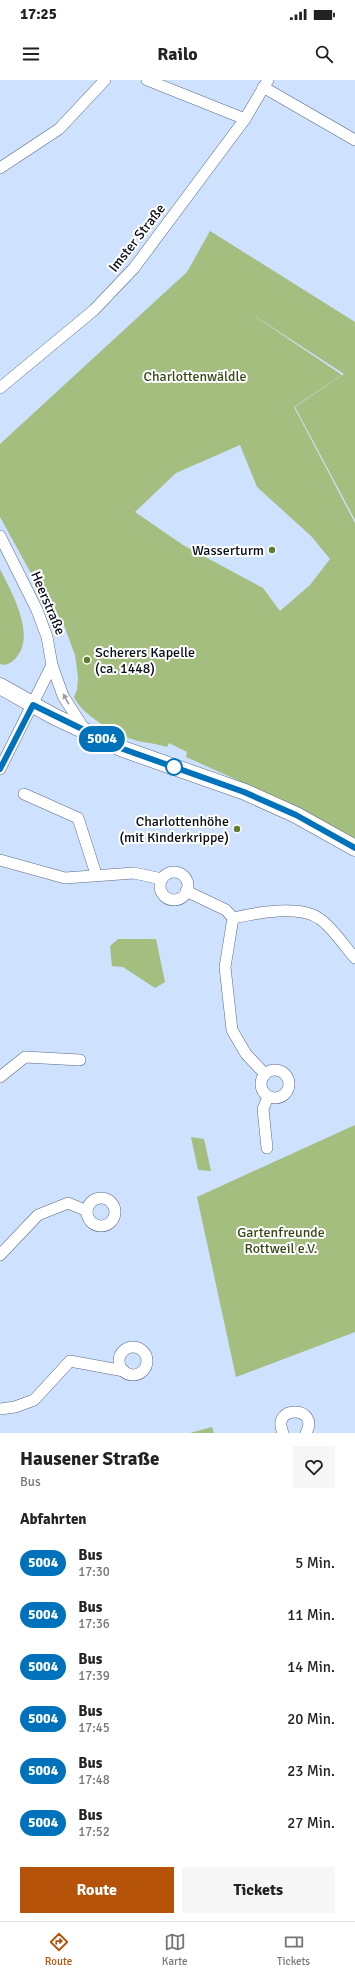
<!DOCTYPE html>
<html lang="de">
<meta charset="utf-8">
<style>
body{margin:0;font-family:Signika,sans-serif;background:#f6f6f6;color:#222;height:100vh;display:flex;flex-direction:column;font-size:15px;white-space:nowrap}
*{box-sizing:border-box;margin:0}
p{font-size:13px;color:#767676}
.icon{flex:none;width:22px;height:22px;fill:none;stroke:currentColor;stroke-width:2;stroke-linecap:round;stroke-linejoin:round}
.map{position:relative;height:1353px;overflow:hidden}
.side{display:flex;flex-direction:column;background:#fff;flex:1}
.side>*{flex:none}
.badge{padding:0 8px;border-radius:13px;font-size:14px;line-height:26px}
.map>.badge{position:absolute;translate:-50% -50%;box-shadow:0 0 0 2px #fff}
h2{padding:0 20px;font-size:15px;line-height:36px}
.round{display:grid;place-items:center;flex:none;width:42px;height:42px;border-radius:0px;background:#f6f6f6}
.head{display:flex;align-items:center;justify-content:space-between;height:68px;padding:0 20px}
h1{font-size:19px;font-weight:800;line-height:30px}
.cta{display:flex;gap:8px;margin-top:auto;padding:8px 20px}
.cta a{flex:1;height:46px;border-radius:0px;background:#b45309;color:#fff;font-size:16px;font-weight:800;line-height:46px;text-align:center}
.cta a+a{background:#f6f6f6;color:#222}
ul{padding:0;list-style:none}
li{display:flex;align-items:center;gap:12px;height:52px;padding:0 20px}
li div{flex:1}
li b{display:block;font-size:15px}
li em{font-style:normal}
li .badge{min-width:44px;font-weight:700;text-align:center}
.status{display:flex;justify-content:space-between;align-items:center;height:28px;padding:0 20px;background:#fff;direction:ltr}
.status svg{height:11px;fill:currentColor}
header{display:flex;justify-content:space-between;align-items:center;height:52px;padding:0 20px;background:#fff;font-size:18px;font-weight:800}
.tabs{display:flex;justify-content:space-around;align-items:center;height:56px;border-top:1px solid #e0e0e0;background:#fff;font-size:11px;color:#767676}
.tabs a{display:grid;justify-items:center;gap:2px}
.tabs .on{color:#b45309}
.map>svg:first-child{display:block}
.green{fill:#a3be7f;fill-rule:evenodd}
.lines{fill:none;stroke-linecap:round;stroke-linejoin:round}
.minor-casing{stroke:#596a83;stroke-width:12}
.secondary-casing{stroke:#596a83;stroke-width:17}
.minor{stroke:#fff;stroke-width:11}
.secondary{stroke:#fff;stroke-width:16}
.oneway{fill:#9c9ea2}
.line-casing{stroke:#fff;stroke-width:9}
.line{stroke:#0072bc;stroke-width:6}
.poi-dot{fill:#5f7c30;stroke:#fff;stroke-width:1.5}
.stop-dot{fill:#fff;stroke:#0072bc;stroke-width:2}
.labels{text-anchor:middle;dominant-baseline:central;stroke-width:4;stroke-linejoin:round;paint-order:stroke}
.street-label{font-size:14px;fill:#070c16;stroke:#fff}
.park-label{font-size:14px;fill:#374a16;stroke:#fff}
.poi-label{font-size:14px;fill:#070c16;stroke:#fff;text-anchor:end}
</style>
<div class="status"><b>17:25</b><svg viewBox="0 0 49 12"><path d="M0 12V9h3v3zM5 12V6h3v6zM10 12V3h3v9zM15 12V0h3v12zM26 1h20v11H26zM47 4h2v5h-2z"/></svg></div>
<header><svg class="icon" aria-label="menu" viewBox="0 0 24 24"><path d="M4 6h16M4 12h16M4 18h16"/></svg>Railo<svg class="icon" aria-label="search" viewBox="0 0 24 24"><circle cx="10" cy="10" r="6"/><path d="M15 15l6 6"/></svg></header>
<div class="map">
<svg width="355" height="1353" viewBox="0 0 355 1353">
<rect width="100%" height="100%" fill="#cee1fe"/>
<!-- green -->
<g class="green">
<path d="M210 151 355 242V440L295 327 344 294 250 233 342 295 294 327 355 443V760L306 731 186 677 187 672 169 663 167 667C155 663 143 663 131 659 114 653 81 634 74 617L77 610 78 597 75 575 62 540 49 526 0 437V364L187 192ZM240 365 257 407 311 456 330 479 310 505 280 531 263 508 183 465 135 432 176 393Z"/>
<path d="M0 489C11 511 37 556 16 578 11 583 7 586 0 584Z"/>
<path d="M118 859H156L165 902 155 908 123 887 112 886 110 866Z"/>
<path d="M355 1045V1252L236 1297 197 1117Z"/>
<path d="M191 1057 204 1059 211 1091 198 1090Z"/>
<path d="M212 1347 214 1353H190Z"/>
</g>
<g class="lines">
<defs>
<g id="minor">
<path d="M147 0 245 39"/>
<path d="M263 7 355 60"/>
<path d="M0 88 59 49 105 0"/>
<path d="M0 308 94 230 134 188 245 39 268 0"/>
<path d="M0 456 37 530 47 557 52 585 0 689"/>
<path d="M52 585 63 616 85 650"/>
<path d="M24 714 78 738 96 794"/>
<path d="M0 780 65 798 134 793 162 799"/>
<circle cx="174" cy="806" r="14"/>
<path d="M186 811 226 830 233 838C256 833 300 824 320 839 332 847 345 867 355 878"/>
<path d="M233 838 225 887 232 950 246 974 265 994"/>
<circle cx="275" cy="1004" r="14"/>
<path d="M0 997 25 977 80 980"/>
<path d="M267 1068 263 1029 268 1017"/>
<circle cx="101" cy="1132" r="14"/>
<path d="M0 1175 38 1135 68 1123 87 1131"/>
<circle cx="133" cy="1281" r="14"/>
<path d="M0 1329 15 1327 34 1320 70 1281 124 1291"/>
<path d="M283 1353C270 1324 321 1326 306 1353"/>
</g>
<path id="secondary" d="M0 606 53 636 123 669 245 712 296 735 355 768"/>
</defs>
<!-- minor casing -->
<use href="#minor" class="minor-casing"/>
<!-- secondary casing -->
<use href="#secondary" class="secondary-casing"/>
<!-- minor -->
<use href="#minor" class="minor"/>
<!-- secondary -->
<use href="#secondary" class="secondary"/>
</g>
<!-- one-way arrows -->
<defs><path id="oneway-solid" d="M-6-.8H1V-3.2L6.5 0L1 3.2V.8H-6Z"/></defs>
<use class="oneway" href="#oneway-solid" transform="translate(66 619) rotate(-119)"/>
<g class="lines">
<defs>
<path id="line" d="M0 689 33 625 123 669 244 712 296 735 355 768"/>
</defs>
<!-- line casing -->
<use href="#line" class="line-casing"/>
<!-- line -->
<use href="#line" class="line"/>
</g>
<!-- markers -->
<g class="poi-dot">
<circle cx="272" cy="470" r="4"/>
<circle cx="87" cy="580" r="4"/>
<circle cx="237" cy="749" r="4"/>
</g>
<circle class="stop-dot" cx="174" cy="687" r="8"/>
<g class="labels">
<!-- street labels -->
<g class="street-label">
<text transform="translate(137 158) rotate(-52)">Imster Straße</text>
<text transform="translate(48 523) rotate(67)">Heerstraße</text>
</g>
<!-- park labels -->
<g class="park-label">
<text x="195" y="296">Charlottenwäldle</text>
<text x="281" y="1152">Gartenfreunde<tspan x="281" dy="16">Rottweil e.V.</tspan></text>
</g>
<!-- poi labels -->
<g class="poi-label">
<text x="264" y="470">Wasserturm</text>
<text x="95" y="572" text-anchor="start">Scherers Kapelle<tspan x="95" dy="16">(ca. 1448)</tspan></text>
<text x="229" y="741">Charlottenhöhe<tspan x="229" dy="16">(mit Kinderkrippe)</tspan></text>
</g>
</g>
</svg>
<b class="badge" style="left:102px;top:659px;background:#0072bc;color:#fff">5004</b>
</div>
<section class="side">
<div class="head"><div><h1>Hausener Straße</h1><p>Bus</p></div><a class="round"><svg class="icon" aria-label="heart" viewBox="0 0 24 24"><path d="M12 20l-8-8c-3-5 5-10 8-4 3-6 11-1 8 4z"/></svg></a></div>
<h2>Abfahrten</h2>
<ul>
<li><span class="badge" style="background:#0072bc;color:#fff">5004</span><div><b>Bus</b><p>17:30</p></div><em>5 Min.</em></li>
<li><span class="badge" style="background:#0072bc;color:#fff">5004</span><div><b>Bus</b><p>17:36</p></div><em>11 Min.</em></li>
<li><span class="badge" style="background:#0072bc;color:#fff">5004</span><div><b>Bus</b><p>17:39</p></div><em>14 Min.</em></li>
<li><span class="badge" style="background:#0072bc;color:#fff">5004</span><div><b>Bus</b><p>17:45</p></div><em>20 Min.</em></li>
<li><span class="badge" style="background:#0072bc;color:#fff">5004</span><div><b>Bus</b><p>17:48</p></div><em>23 Min.</em></li>
<li><span class="badge" style="background:#0072bc;color:#fff">5004</span><div><b>Bus</b><p>17:52</p></div><em>27 Min.</em></li>
</ul>
<div class="cta"><a>Route</a><a>Tickets</a></div>
</section>
<nav class="tabs">
<a class="on"><svg class="icon" aria-label="directions" viewBox="0 0 24 24"><path d="M12 3l9 9-9 9-9-9zM9 14v-3h6M13 9l2 2-2 2"/></svg>Route</a>
<a><svg class="icon" aria-label="map" viewBox="0 0 24 24"><path d="M3 6l6-2 6 2 6-2v14l-6 2-6-2-6 2zM9 4v14M15 6v14"/></svg>Karte</a>
<a><svg class="icon" aria-label="tickets" viewBox="0 0 24 24"><path d="M3 7h18v10H3zM15 7v10"/></svg>Tickets</a>
</nav>
